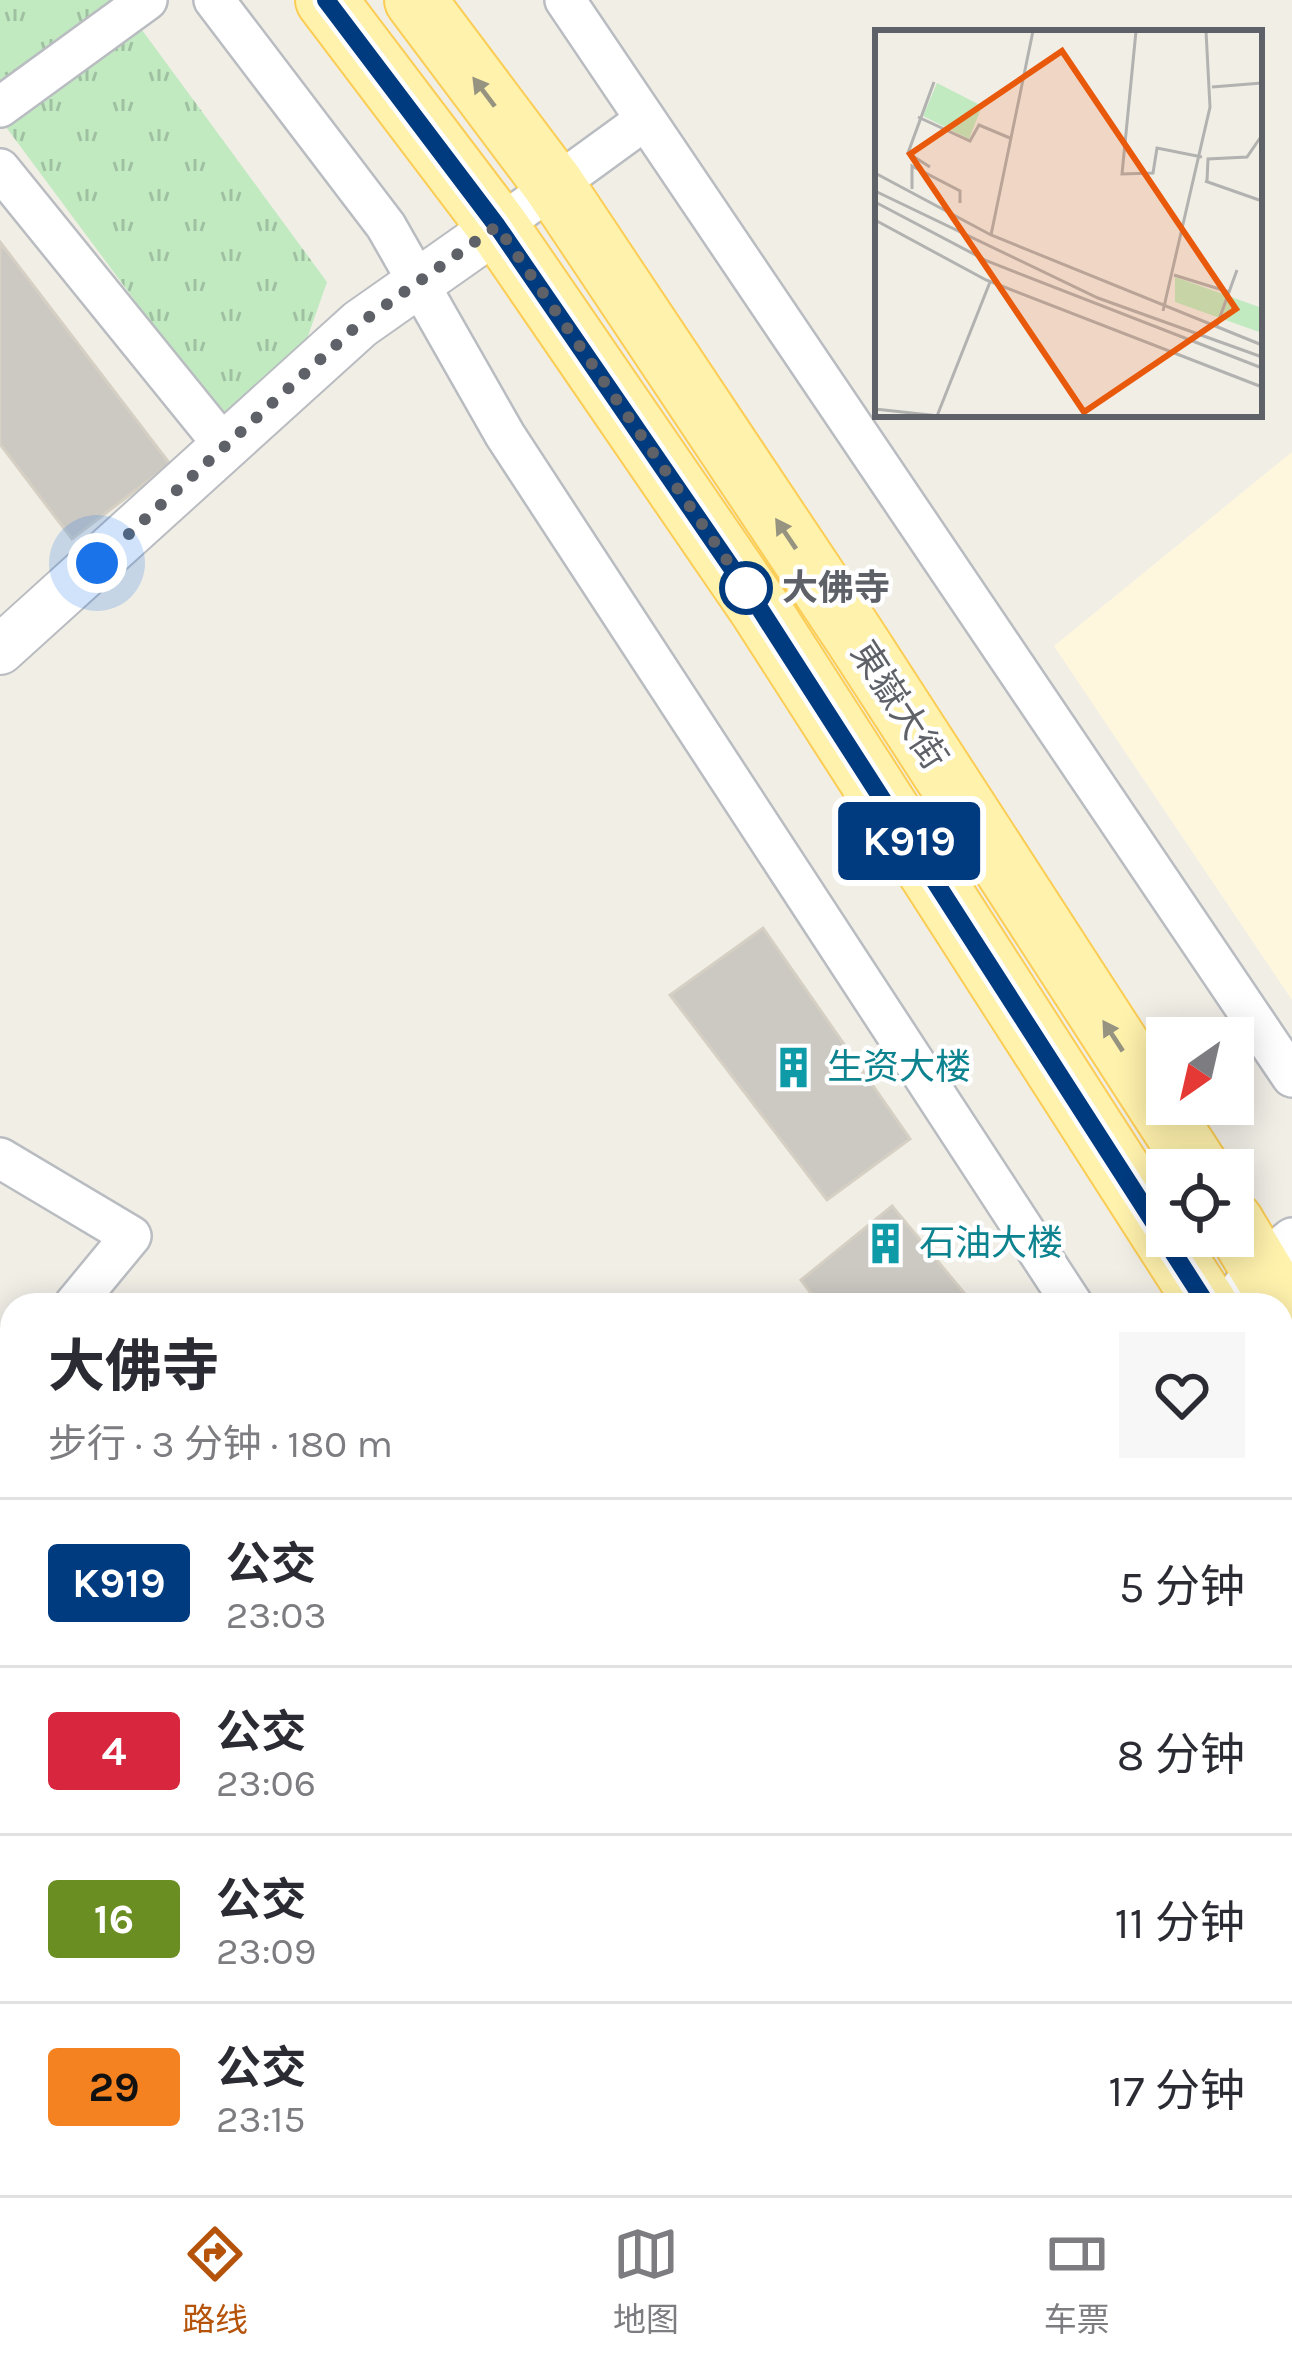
<!DOCTYPE html>
<html lang="zh">
<meta charset="utf-8">
<style>
body{margin:0;font-family:Karla,"Noto Sans SC",sans-serif;background:#f7f7f7;color:#2b2b33;height:100vh;display:flex;flex-direction:column;font-size:45px;white-space:nowrap}
*{box-sizing:border-box;margin:0}
p{font-size:39px;color:#7c7c81}
.icon{flex:none;width:66px;height:66px;fill:none;stroke:currentColor;stroke-width:2;stroke-linecap:round;stroke-linejoin:round}
.map{position:relative;flex:1;overflow:hidden}
.details{position:absolute;left:0px;top:1293px;width:1293px;height:903px;display:flex;flex-direction:column;background:#fff;border-radius:36px 36px 0 0;box-shadow:0 6px 30px #0003}
.details>*{flex:none}
.badge{padding:0 24px;border-radius:9px;font-size:42px;line-height:78px}
.needle{width:78px;rotate:214deg}
.buttons{position:absolute;left:1146px;top:1017px;display:grid;gap:24px}
.buttons a{display:grid;place-items:center;width:108px;height:108px;border-radius:0px;background:#fff;box-shadow:0 6px 30px #0003;font-size:60px}
.you{position:absolute;width:60px;height:60px;margin:-30px;border:9px solid #fff;border-radius:50%;background:#1a73e8;box-shadow:0 0 0 18px #1a73e833}
.map>.badge{position:absolute;translate:-50% -50%;box-shadow:0 0 0 6px #fff}
.round{display:grid;place-items:center;flex:none;width:126px;height:126px;border-radius:0px;background:#f7f7f7}
.overview{display:flex;align-items:center;justify-content:space-between;height:204px;padding:0 48px}
h1{font-size:57px;font-weight:700;line-height:90px}
ul{padding:0;list-style:none}
li{display:flex;align-items:center;gap:36px;height:168px;padding:0 48px;border-top:3px solid #e1e1e2}
li div{flex:1}
li b{display:block;font-size:45px}
li em{font-style:normal}
li .badge{min-width:132px;font-weight:700;text-align:center}
.dock{display:flex;justify-content:space-around;align-items:center;height:168px;border-top:3px solid #e1e1e2;background:#fff;font-size:33px;color:#7c7c81}
.dock a{display:grid;justify-items:center;gap:6px}
.dock .selected{color:#b45309}
.map>svg:first-child{display:block}
.commercial{fill:#fff7dd}
.education{fill:#e1ded5}
.grass{fill:#c1eac1}
.park{fill:url(#park-tufts)}
.building{fill:#ccc9c3;stroke:#d6d0c4;stroke-width:3}
.lines{fill:none;stroke-linecap:round;stroke-linejoin:round}
.service-casing{stroke:#b9bcc0;stroke-width:22}
.minor-casing{stroke:#b9bcc0;stroke-width:44}
.tertiary-casing{stroke:#b9bcc0;stroke-width:52}
.primary-casing{stroke:#fbcd55;stroke-width:64}
.service{stroke:#fff;stroke-width:18}
.minor{stroke:#fff;stroke-width:39}
.tertiary{stroke:#fff;stroke-width:48}
.primary{stroke:#fff2ad;stroke-width:60}
.oneway{fill:#969480}
.line-casing{stroke:#fff;stroke-width:27}
.line{stroke:#003b80;stroke-width:18}
.walk{stroke:#5e6268;stroke-width:12;stroke-dasharray:0 21.6}
.stop-dot{fill:#fff;stroke:#003b80;stroke-width:6}
.labels{text-anchor:middle;dominant-baseline:central;stroke-width:9;stroke-linejoin:round;paint-order:stroke}
.stop-label{font-size:36px;font-weight:bold;fill:#5e6268;stroke:#fff;text-anchor:start}
.street-label{font-size:36px;fill:#5e6268;stroke:#fff}
.culture-label{font-size:36px;fill:#0d838f;stroke:#fff;text-anchor:start}
.inset-road{fill:none;stroke:#b2b2b0;stroke-width:3}
.view{fill:#e8590c;fill-opacity:0.15;stroke:#e8590c;stroke-width:6}
.inset-edge{fill:none;stroke:#5e6268;stroke-width:6}
</style>
<div class="map">
<svg width="1292" height="2195" viewBox="0 0 1292 2195">
<defs>
<pattern id="park-tufts" width="24" height="20" patternUnits="userSpaceOnUse" patternTransform="scale(3)"><rect width="24" height="20" fill="#c1eac1"/><path d="M3 7l-1-3M5 7V3M7 7l1-3M15 17l-1-3M17 17v-4M19 17l1-3" fill="none" stroke="#a0c1a1"/></pattern>
</defs>
<rect width="100%" height="100%" fill="#f1eee6"/>
<!-- commercial -->
<path class="commercial" d="M1292 452V1000L1054 646Z"/>
<!-- education -->
<path class="education" d="M1281 1747 1292 1767V2195H664L658 2184H1281Z"/>
<!-- grass -->
<path class="grass" d="M686 2184H964L971 2195H682L678 2189Z"/>
<!-- park -->
<path class="park" d="M0 0H120L327 282 296 370 228 426 0 119Z"/>
<!-- building -->
<g class="building">
<path d="M0 242 170 464 72 539 0 444Z"/>
<path d="M763 928 910 1139 827 1200 670 995Z"/>
<path d="M892 1206 974 1305H820L801 1280Z"/>
<path d="M1281 1842 1292 1864V2000L1281 1977Z"/>
<path d="M1008 2184H1080L1087 2195H1015Z"/>
<path d="M1167 2184H1236L1221 2195H1172Z"/>
</g>
<g class="lines">
<defs>
<g id="service">
<path d="M1281 2032 1292 2053"/>
<path d="M1281 2076 1292 2069"/>
<path d="M1281 2138 1292 2187"/>
<path d="M982 2184 988 2195"/>
<path d="M321 2195 333 2184"/>
</g>
<g id="minor">
<path d="M214 0 386 226 505 435 1073 1305"/>
<path d="M565 0 1292 1077"/>
<path d="M0 107 147 0"/>
<path d="M0 169 226 448"/>
<path d="M498 227 645 120"/>
<path d="M0 1158 131 1236 74 1305"/>
<path d="M1228 1305 1260 1264 1292 1238"/>
<path d="M0 1394 12 1380"/>
<path d="M1281 1677 1292 1697"/>
</g>
<path id="tertiary" d="M0 650 360 324 498 227"/>
<g id="primary">
<path d="M326 0 498 227 760 609 1207 1305"/>
<path d="M415 0 553 184 855 637 1200 1170"/>
<path d="M1233 1222 1292 1321"/>
<path d="M1281 1437 1292 1457"/>
</g>
</defs>
<!-- service casing -->
<use href="#service" class="service-casing"/>
<!-- minor casing -->
<use href="#minor" class="minor-casing"/>
<!-- tertiary casing -->
<use href="#tertiary" class="tertiary-casing"/>
<!-- primary casing -->
<use href="#primary" class="primary-casing"/>
<!-- service -->
<use href="#service" class="service"/>
<!-- minor -->
<use href="#minor" class="minor"/>
<!-- tertiary -->
<use href="#tertiary" class="tertiary"/>
<!-- primary -->
<use href="#primary" class="primary"/>
</g>
<!-- one-way arrows -->
<defs><path id="oneway-solid" d="M-6-.8H1V-3.2L6.5 0L1 3.2V.8H-6Z" transform="scale(3)"/></defs>
<g class="oneway">
<use href="#oneway-solid" transform="translate(484 92) rotate(-127)"/>
<use href="#oneway-solid" transform="translate(786 534) rotate(-124)"/>
<use href="#oneway-solid" transform="translate(1113 1036) rotate(-123)"/>
</g>
<g class="lines">
<defs>
<path id="line" d="M326 0 497 226 760 609 1207 1305"/>
</defs>
<!-- line casing -->
<use href="#line" class="line-casing"/>
<!-- line -->
<use href="#line" class="line"/>
<!-- walk -->
<path class="walk" d="M97 563 359 324 497 226 746 588"/>
</g>
<!-- icons -->
<defs>
<symbol id="building-bare" viewBox="-9 -9 18 18"><path d="M-4-6H4V6H1V3H-1V6H-4ZM-2.5-4.3h1.7v1.8h-1.7ZM.8-4.3h1.7v1.8H.8ZM-2.5-1h1.7V.8h-1.7ZM.8-1h1.7V.8H.8Z" fill="#0f9aa8" stroke="#fff" stroke-width="2.5" paint-order="stroke"/></symbol>
</defs>
<g fill-rule="evenodd">
<use href="#building-bare" x="764" y="1038" width="59" height="59"/>
<use href="#building-bare" x="856" y="1214" width="59" height="59"/>
</g>
<!-- markers -->
<circle class="stop-dot" cx="746" cy="588" r="24"/>
<g class="labels">
<!-- stop labels -->
<g class="stop-label">
<text x="782" y="588">大佛寺</text>
</g>
<!-- street labels -->
<g class="street-label">
<text transform="translate(899 705) rotate(57)">東嶽大街</text>
</g>
<!-- culture labels -->
<g class="culture-label">
<text x="827" y="1067">生资大楼</text>
<text x="919" y="1243">石油大楼</text>
</g>
</g>
<!-- overview -->
<g transform="translate(875 30)">
<rect width="387" height="387" fill="#f1eee6"/>
<path d="M62 53 107 76 94 109 48 86Z" fill="#c1eac1"/>
<path d="M300 247 387 278V303L300 272Z" fill="#c1eac1"/>
<path class="inset-road" d="M261 1 247 144 278 143 282 118 327 127M337 57 387 53M43 87 95 111 104 95 135 108M55 137 33 123 59 52M0 143 116 205 387 315M330 151 387 171M332 151 333 129 372 127 387 105M37 159V136L85 161V173M0 161 223 268 387 327M0 172 112 231 387 338M0 190 111 250 387 357M116 205 158 1M299 245 354 262M288 281 335 77 331 1M341 298 362 240M0 379 64 386M62 386 115 252"/>
<path class="view" d="M187 21 361 279 209 382 35 124Z"/>
<rect width="387" height="387" class="inset-edge"/>
</g>
</svg>
<div class="buttons">
<a><svg class="needle" viewBox="-14 -14 28 28"><path d="M0-13l5 13h-10z" fill="#e53935"/><path d="M0 13l5-13h-10z" fill="#7c7c81"/></svg></a>
<a><svg class="icon" aria-label="locate" viewBox="0 0 24 24"><circle cx="12" cy="12" r="6"/><path d="M12 2v4M12 18v4M2 12h4M18 12h4"/></svg></a>
</div>
<div class="you" style="left:97px;top:563px"></div>
<b class="badge" style="left:909px;top:841px;background:#003b80;color:#fff">K919</b>
<section class="details">
<div class="overview"><div><h1>大佛寺</h1><p>步行 · 3 分钟 · 180 m</p></div><a class="round"><svg class="icon" aria-label="heart" viewBox="0 0 24 24"><path d="M12 20l-8-8c-3-5 5-10 8-4 3-6 11-1 8 4z"/></svg></a></div>
<ul>
<li><span class="badge" style="background:#003b80;color:#fff">K919</span><div><b>公交</b><p>23:03</p></div><em>5 分钟</em></li>
<li><span class="badge" style="background:#d7263d;color:#fff">4</span><div><b>公交</b><p>23:06</p></div><em>8 分钟</em></li>
<li><span class="badge" style="background:#6b8e23;color:#fff">16</span><div><b>公交</b><p>23:09</p></div><em>11 分钟</em></li>
<li><span class="badge" style="background:#f58220;color:#111">29</span><div><b>公交</b><p>23:15</p></div><em>17 分钟</em></li>
</ul>
</section>
</div>
<nav class="dock">
<a class="selected"><svg class="icon" aria-label="directions" viewBox="0 0 24 24"><path d="M12 3l9 9-9 9-9-9zM9 14v-3h6M13 9l2 2-2 2"/></svg>路线</a>
<a><svg class="icon" aria-label="map" viewBox="0 0 24 24"><path d="M3 6l6-2 6 2 6-2v14l-6 2-6-2-6 2zM9 4v14M15 6v14"/></svg>地图</a>
<a><svg class="icon" aria-label="tickets" viewBox="0 0 24 24"><path d="M3 7h18v10H3zM15 7v10"/></svg>车票</a>
</nav>
